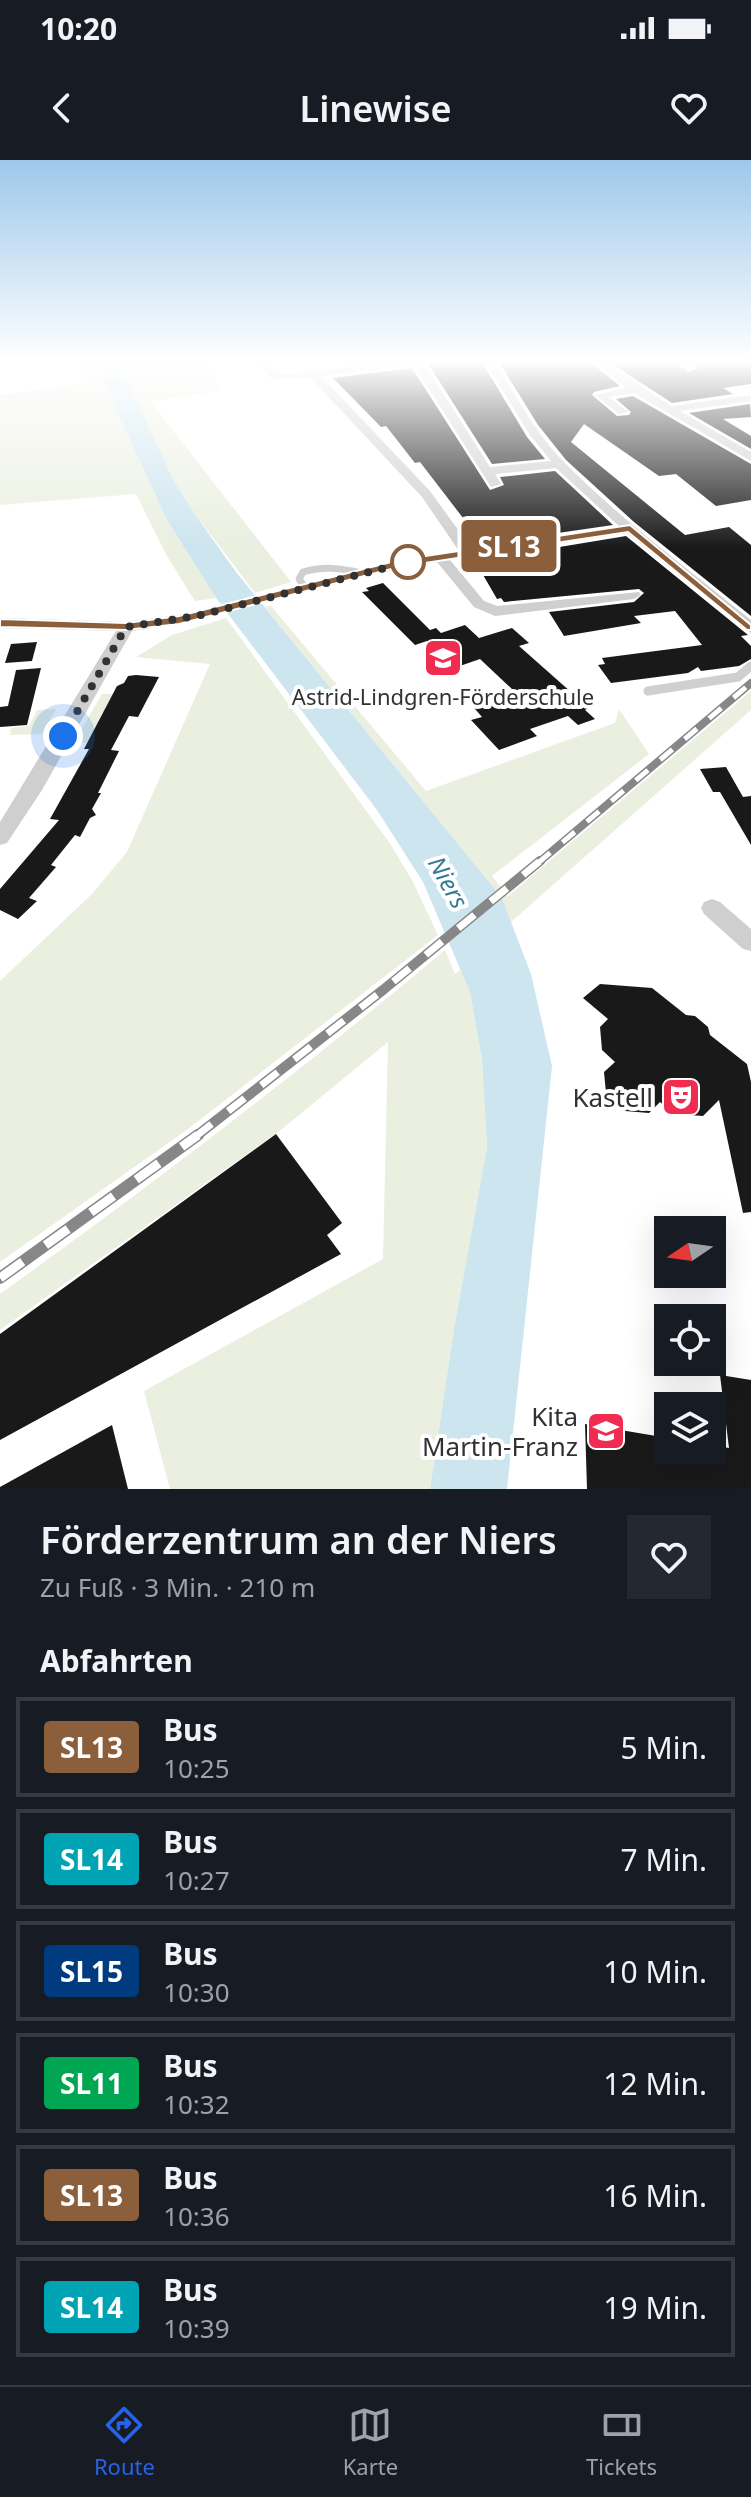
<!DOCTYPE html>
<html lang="de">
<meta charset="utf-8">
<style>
body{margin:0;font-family:"Noto Sans",sans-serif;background:#242831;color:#f1f3f6;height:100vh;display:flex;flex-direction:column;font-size:30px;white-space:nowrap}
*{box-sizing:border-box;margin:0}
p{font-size:26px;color:#9ea1a6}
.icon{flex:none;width:44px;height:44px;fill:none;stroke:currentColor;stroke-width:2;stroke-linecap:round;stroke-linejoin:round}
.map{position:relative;height:1329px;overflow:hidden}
.panel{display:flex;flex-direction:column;background:#171b24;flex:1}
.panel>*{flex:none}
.badge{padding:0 16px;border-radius:6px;font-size:28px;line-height:52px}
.needle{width:52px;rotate:257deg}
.buttons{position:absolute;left:654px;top:1056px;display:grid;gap:16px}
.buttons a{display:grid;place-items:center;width:72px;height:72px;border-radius:0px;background:#171b24;box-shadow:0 8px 32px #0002;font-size:40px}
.you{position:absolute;width:40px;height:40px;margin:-20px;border:6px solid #fff;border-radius:50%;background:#1a73e8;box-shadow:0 0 0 12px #1a73e833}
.map>.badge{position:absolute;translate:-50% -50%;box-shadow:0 0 0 4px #fff}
h2{padding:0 40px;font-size:30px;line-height:72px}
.round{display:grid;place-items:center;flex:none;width:84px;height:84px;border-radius:0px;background:#242831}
.summary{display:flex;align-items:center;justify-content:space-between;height:136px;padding:0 40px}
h1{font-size:38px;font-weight:600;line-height:60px}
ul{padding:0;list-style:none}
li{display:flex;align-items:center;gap:24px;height:100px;margin:0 16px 12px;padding:0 24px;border:4px solid #363941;border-radius:0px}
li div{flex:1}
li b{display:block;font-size:30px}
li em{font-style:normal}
li .badge{min-width:88px;font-weight:700;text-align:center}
.status{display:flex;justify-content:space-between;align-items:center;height:56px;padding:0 40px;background:#171b24;direction:ltr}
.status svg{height:22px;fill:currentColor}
header{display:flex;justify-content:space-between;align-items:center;height:104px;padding:0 40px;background:#171b24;font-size:36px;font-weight:600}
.menu{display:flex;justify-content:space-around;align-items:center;height:112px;border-top:2px solid #363941;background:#171b24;font-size:22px;color:#9ea1a6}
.menu a{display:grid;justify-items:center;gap:4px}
.menu .on{color:#2563eb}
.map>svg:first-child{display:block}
.green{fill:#eaefe0}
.water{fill:#cce5ef}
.building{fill:#191919}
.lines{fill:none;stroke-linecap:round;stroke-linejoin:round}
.lane-far1{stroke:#cfcfcf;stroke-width:7}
.lane{stroke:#cfcfcf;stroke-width:9}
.street{fill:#cfcfcf;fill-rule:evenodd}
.rail-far2-casing{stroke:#878787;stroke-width:8}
.rail-far1-casing{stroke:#878787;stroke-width:10}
.rail-casing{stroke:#878787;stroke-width:12}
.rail-far2{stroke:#fff;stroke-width:5;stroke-dasharray:16;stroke-linecap:butt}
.rail-far1{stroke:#fff;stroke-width:7;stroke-dasharray:21;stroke-linecap:butt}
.rail{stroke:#fff;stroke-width:9;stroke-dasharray:28;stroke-linecap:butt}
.line{fill:#8b5e3c;stroke:#fff;stroke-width:2}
.walk{stroke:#323232;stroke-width:8;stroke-dasharray:0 14.4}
.stop-dot{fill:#fff;stroke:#8b5e3c;stroke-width:4}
.labels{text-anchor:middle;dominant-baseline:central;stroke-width:8;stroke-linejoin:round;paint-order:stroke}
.poi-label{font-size:22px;fill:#323232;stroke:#fff}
.water-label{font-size:24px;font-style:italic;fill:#377a94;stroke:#fff}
.near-poi-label{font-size:26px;fill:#323232;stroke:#fff;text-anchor:end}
</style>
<div class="status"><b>10:20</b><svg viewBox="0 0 49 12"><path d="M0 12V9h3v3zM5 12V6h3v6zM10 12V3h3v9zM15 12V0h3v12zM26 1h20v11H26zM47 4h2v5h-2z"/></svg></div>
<header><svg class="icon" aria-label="back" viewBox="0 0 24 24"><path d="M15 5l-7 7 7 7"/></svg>Linewise<svg class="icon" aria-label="heart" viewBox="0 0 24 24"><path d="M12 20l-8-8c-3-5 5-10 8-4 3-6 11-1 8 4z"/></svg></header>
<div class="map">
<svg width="751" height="1329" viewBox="0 0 751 1329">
<rect width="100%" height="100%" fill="#fff"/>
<!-- green -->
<g class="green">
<path d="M81 202H94L167 360 216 438 195 441 167 396 136 334 0 345V235L89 223Z"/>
<path d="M118 202H204L221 231 150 241 291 422 255 433 194 353 174 321Z"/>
<path d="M271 446 426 631 615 563 619 549 649 594 492 716 508 736 751 531V550L511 762 494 728 265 447Z"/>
<path d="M226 458 391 685 413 722 438 775 188 969 0 1102V821L92 734 127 692 210 504 136 497 172 475Z"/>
<path d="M102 534H113L107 553H102L94 577 87 583 74 582Z"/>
<path d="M56 549 42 574 10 575 11 568 29 566 37 550Z"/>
<path d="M445 790 455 814 461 809 470 832 482 900 487 987 454 1169 430 1329H170L144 1231 383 1099 388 882 282 969 0 1170V1134C153 1024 301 911 445 790Z"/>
</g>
<!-- water -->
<path class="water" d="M94 202H118L174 321 194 353 236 412 494 728 503 741 531 814 552 906 507 1329H430L454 1169 487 987 482 900 470 832 423 722 377 650 216 438 167 360Z"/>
<!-- building -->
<g class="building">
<path d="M427 202H482L527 277 545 299 492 304Z"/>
<path d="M499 202H590L620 226 594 232 592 235 617 256 629 255 631 252 616 239 633 236 751 304V340L716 346 676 314 659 316 584 264 571 282 685 375 729 367 751 385V456L634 362 566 300 538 265Z"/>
<path d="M609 202H675L688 212 697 209 695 202 751 204V224L723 228 733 234 672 243Z"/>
<path d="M412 208 490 330 504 325 500 317 555 311 613 365 483 384 420 302 415 303 386 266 381 267 333 218Z"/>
<path d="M750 244 751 257 723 259 751 276V289L689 253Z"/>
<path d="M626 376 748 475 741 476 751 486V499L739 506 701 511 698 507 688 513 611 523 598 505 605 504 602 498 702 485 675 451 634 456 641 463 564 476 549 452 634 442 644 433 639 429 504 442 501 438 497 439 475 401Z"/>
<path d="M383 423 430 470 436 468 441 473 465 465 479 478 512 468 529 483 519 486 589 548 585 550 595 559 578 565 568 556 530 569 537 576 499 590 471 560 482 557 470 543 512 529 480 499 454 508 427 481 415 485 362 432 369 431 366 428Z"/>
<path d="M37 482 32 501 5 503 11 484Z"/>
<path d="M41 508 27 565 0 567V547L8 546 16 510Z"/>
<path d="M136 515 159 517 138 557 129 556 111 590 119 591 98 633H101L92 649 96 655 90 658 80 677 75 675 51 705 56 707 29 738 37 741 18 759 0 750V729L59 660 50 659 89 589H84L117 526 124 523 128 516Z"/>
<path d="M726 607 743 637 751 636V685L720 632H713L700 609Z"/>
<path d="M600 824 652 828 686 855 695 856 708 867 710 875 747 904 751 922V1052L743 1053 719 940 703 956 674 954 660 942 649 953 625 951 606 933 604 912 615 902 602 890 600 867 608 859 583 838Z"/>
<path d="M276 974 342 1063 327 1075 341 1094 0 1280V1174Z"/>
<path d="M720 1215 751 1220V1329H587L585 1264 668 1278V1290H712V1285L729 1288Z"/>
<path d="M112 1265 128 1329H0V1327Z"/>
</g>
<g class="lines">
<!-- lane-far1 -->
<path class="lane-far1" d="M305 427 299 419 303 412C323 406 341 408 361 413"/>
<!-- lane -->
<path class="lane" d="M648 531 738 517 751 506"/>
<!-- street -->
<g class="street">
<path d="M258 202H268L283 215 393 202H423L490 307 551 301 530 275 485 202H495C516 236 536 274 564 302 621 360 688 409 751 460V473L627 373 450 400 484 441 497 446 639 432 641 435 634 439 495 456 474 447 437 402C334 418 235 457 132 471L42 630 7 683 0 685V662L116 471 0 468V458L126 462 179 455 399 400 459 391 422 337 311 218 272 219ZM414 205 491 327 501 324 495 314 556 308 620 367 472 389 430 331 321 216Z"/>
<path d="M593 202H604L671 246 751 235V241L680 251 751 292V301L634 233 609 237 628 252 619 254 595 235 627 228Z"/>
<path d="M678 202H690L695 206 690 209Z"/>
<path d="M712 739 720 742 751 769V791L743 789 704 754 701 748 704 742Z"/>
</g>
<defs>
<path id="rail-far2" d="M538 703 751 523"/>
<path id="rail-far1" d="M195 977 383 830 540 701"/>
<path id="rail" d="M0 1118 198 975"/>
</defs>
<!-- rail-far2 casing -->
<use href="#rail-far2" class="rail-far2-casing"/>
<!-- rail-far1 casing -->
<use href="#rail-far1" class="rail-far1-casing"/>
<!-- rail casing -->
<use href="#rail" class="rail-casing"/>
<!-- rail-far2 -->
<use href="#rail-far2" class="rail-far2"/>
<!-- rail-far1 -->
<use href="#rail-far1" class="rail-far1"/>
<!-- rail -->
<use href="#rail" class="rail"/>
</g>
<!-- sky -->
<linearGradient id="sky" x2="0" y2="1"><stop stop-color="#9dc8eb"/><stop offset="0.52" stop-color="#fff"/><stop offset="1" stop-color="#fff" stop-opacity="0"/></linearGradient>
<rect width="751" height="388" fill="url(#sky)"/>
<!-- line -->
<path class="line" d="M630 365 751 465V470H747L628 372 399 407 179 464 126 470 0 467V459L126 463 179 456 399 400Z"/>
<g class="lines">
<!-- walk -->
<path class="walk" d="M63 576 126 467 197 456 408 402"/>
</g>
<!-- icons -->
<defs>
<symbol id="school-square" viewBox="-11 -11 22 22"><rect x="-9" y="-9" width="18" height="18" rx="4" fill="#f02d51" stroke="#fff"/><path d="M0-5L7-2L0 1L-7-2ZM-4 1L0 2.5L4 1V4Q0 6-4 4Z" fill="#fff"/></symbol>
<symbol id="theatre-square" viewBox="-11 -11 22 22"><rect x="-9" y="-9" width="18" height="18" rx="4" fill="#f02d51" stroke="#fff"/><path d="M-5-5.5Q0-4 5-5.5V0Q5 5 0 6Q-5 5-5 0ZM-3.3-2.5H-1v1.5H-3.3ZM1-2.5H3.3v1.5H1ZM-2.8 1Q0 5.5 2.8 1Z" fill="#fff"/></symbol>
</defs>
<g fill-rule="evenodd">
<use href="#school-square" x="421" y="476" width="44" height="44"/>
<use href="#theatre-square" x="659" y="915" width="44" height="44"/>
<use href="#school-square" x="584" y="1249" width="44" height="44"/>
</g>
<!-- markers -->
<circle class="stop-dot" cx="408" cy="402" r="16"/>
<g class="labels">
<!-- poi labels -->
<g class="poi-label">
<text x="443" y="536">Astrid-Lindgren-Förderschule</text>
</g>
<!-- water labels -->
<g class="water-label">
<text transform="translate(449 722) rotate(61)">Niers</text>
</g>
<!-- near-poi labels -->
<g class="near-poi-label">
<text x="653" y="937">Kastell</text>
<text x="578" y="1256">Kita<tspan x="578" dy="30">Martin-Franz</tspan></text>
</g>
</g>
</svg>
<div class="buttons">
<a><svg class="needle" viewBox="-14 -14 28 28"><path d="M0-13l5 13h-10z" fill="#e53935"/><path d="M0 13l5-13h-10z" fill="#9ea1a6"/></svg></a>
<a><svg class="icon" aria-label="locate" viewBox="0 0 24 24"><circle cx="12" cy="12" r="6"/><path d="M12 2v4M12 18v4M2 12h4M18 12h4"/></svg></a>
<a><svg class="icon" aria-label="layers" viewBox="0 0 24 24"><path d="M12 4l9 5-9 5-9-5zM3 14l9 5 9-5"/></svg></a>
</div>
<div class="you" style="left:63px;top:576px"></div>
<b class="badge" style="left:509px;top:386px;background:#8b5e3c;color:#fff">SL13</b>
</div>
<section class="panel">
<div class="summary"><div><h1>Förderzentrum an der Niers</h1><p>Zu Fuß · 3 Min. · 210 m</p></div><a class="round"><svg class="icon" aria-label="heart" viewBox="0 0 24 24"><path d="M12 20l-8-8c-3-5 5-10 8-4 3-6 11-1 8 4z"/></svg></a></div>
<h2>Abfahrten</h2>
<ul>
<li><span class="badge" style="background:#8b5e3c;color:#fff">SL13</span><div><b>Bus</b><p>10:25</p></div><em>5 Min.</em></li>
<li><span class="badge" style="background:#00a3b4;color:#fff">SL14</span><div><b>Bus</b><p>10:27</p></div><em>7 Min.</em></li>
<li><span class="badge" style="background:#003b80;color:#fff">SL15</span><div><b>Bus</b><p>10:30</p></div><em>10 Min.</em></li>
<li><span class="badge" style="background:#00a651;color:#fff">SL11</span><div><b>Bus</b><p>10:32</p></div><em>12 Min.</em></li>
<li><span class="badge" style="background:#8b5e3c;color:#fff">SL13</span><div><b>Bus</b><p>10:36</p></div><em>16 Min.</em></li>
<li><span class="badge" style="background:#00a3b4;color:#fff">SL14</span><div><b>Bus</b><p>10:39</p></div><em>19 Min.</em></li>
</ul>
</section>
<nav class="menu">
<a class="on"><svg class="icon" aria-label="directions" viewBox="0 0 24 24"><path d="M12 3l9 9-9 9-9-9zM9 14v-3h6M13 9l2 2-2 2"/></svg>Route</a>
<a><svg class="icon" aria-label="map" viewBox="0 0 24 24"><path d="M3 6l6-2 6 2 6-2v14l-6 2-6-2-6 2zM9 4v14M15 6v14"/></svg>Karte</a>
<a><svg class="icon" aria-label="tickets" viewBox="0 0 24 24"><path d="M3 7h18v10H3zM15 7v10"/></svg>Tickets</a>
</nav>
